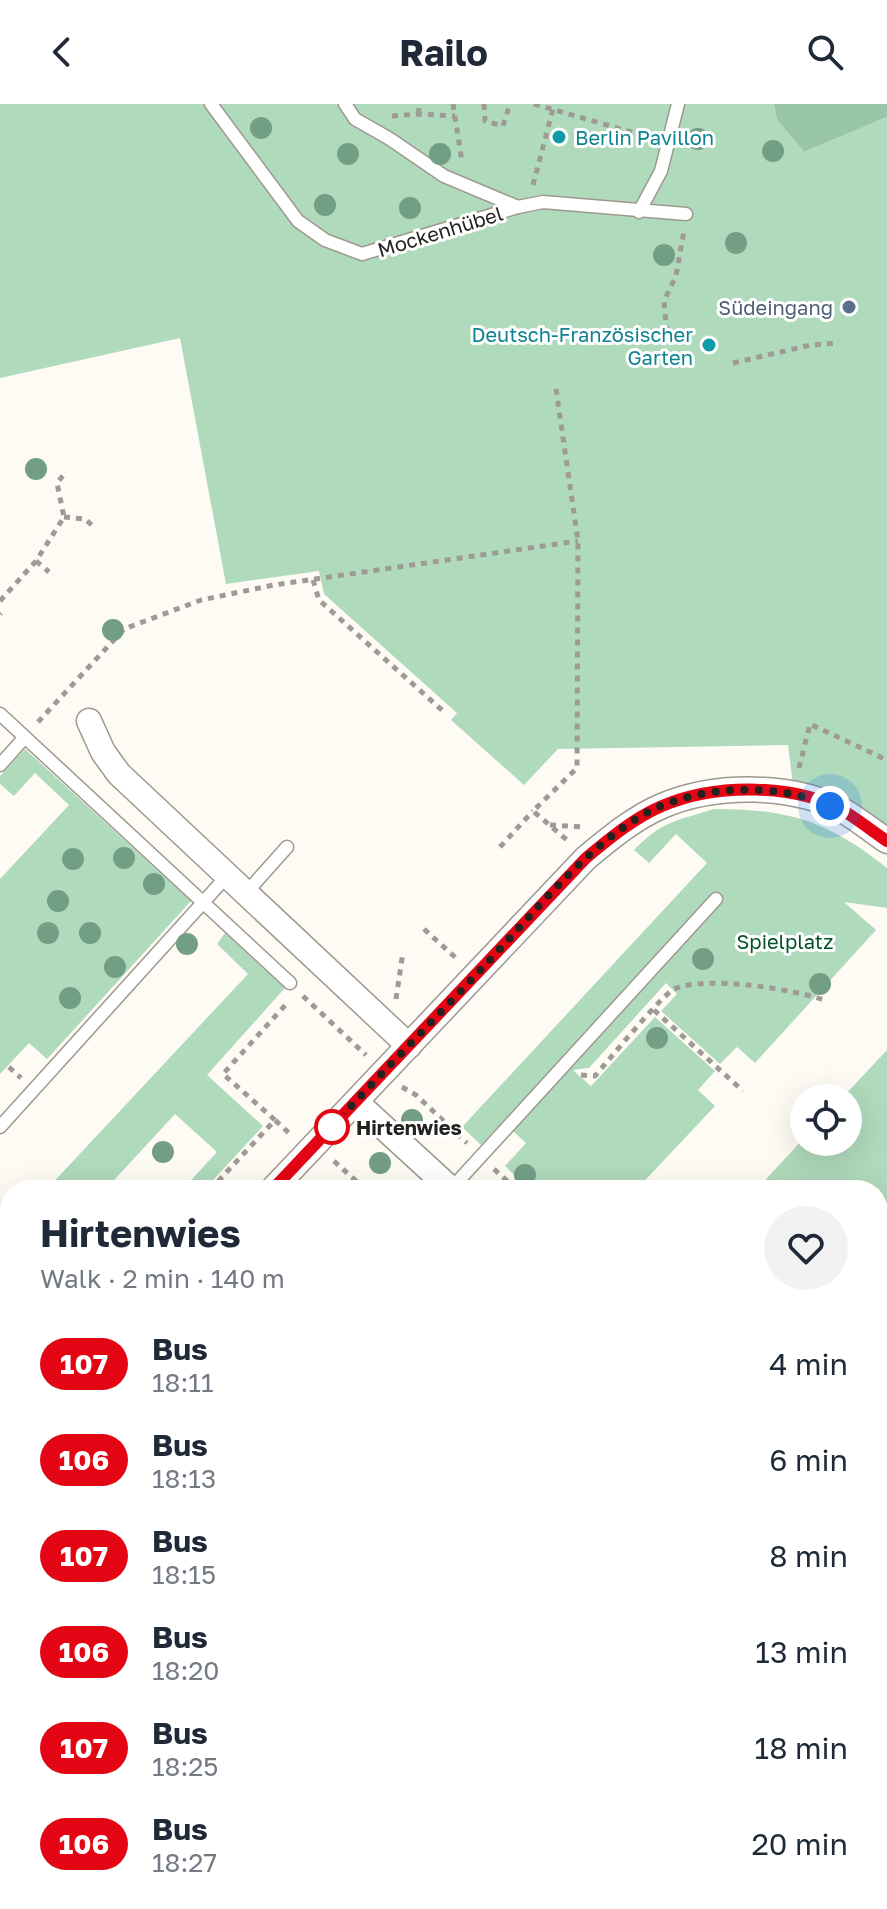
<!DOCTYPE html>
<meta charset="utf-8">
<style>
body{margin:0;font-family:"Golos Text",sans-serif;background:#f2f2f3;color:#1f2937;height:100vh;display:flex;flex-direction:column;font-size:30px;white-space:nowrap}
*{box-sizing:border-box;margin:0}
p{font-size:26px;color:#747a83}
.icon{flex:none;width:44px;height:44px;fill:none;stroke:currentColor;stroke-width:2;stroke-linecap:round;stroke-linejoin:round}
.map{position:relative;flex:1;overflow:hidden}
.details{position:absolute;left:0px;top:1076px;width:888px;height:730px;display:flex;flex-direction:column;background:#fff;border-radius:32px 32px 0 0;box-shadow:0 8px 32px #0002}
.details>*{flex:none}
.badge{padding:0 16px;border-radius:26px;font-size:28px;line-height:52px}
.controls{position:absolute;left:790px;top:980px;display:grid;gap:16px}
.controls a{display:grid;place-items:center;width:72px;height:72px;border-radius:50%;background:#fff;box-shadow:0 8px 32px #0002;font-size:40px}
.you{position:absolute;width:40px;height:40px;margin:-20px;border:6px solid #fff;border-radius:50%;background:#1a73e8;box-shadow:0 0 0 12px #1a73e833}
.map>.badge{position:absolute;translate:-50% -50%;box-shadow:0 0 0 4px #fff}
.round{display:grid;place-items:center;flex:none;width:84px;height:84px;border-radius:42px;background:#f2f2f3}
.headline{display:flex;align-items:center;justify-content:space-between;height:136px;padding:0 40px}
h1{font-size:38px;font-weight:700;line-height:60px}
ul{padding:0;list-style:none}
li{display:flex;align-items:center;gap:24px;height:96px;padding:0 40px}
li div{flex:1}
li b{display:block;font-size:30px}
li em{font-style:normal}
li .badge{min-width:88px;font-weight:700;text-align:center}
header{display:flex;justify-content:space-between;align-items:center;height:104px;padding:0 40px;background:#fff;font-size:36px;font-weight:700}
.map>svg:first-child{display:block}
.green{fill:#b0dabc}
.forest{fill:#98c6a6}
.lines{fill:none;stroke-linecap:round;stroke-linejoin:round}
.service-casing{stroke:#9d998f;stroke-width:15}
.minor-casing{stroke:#9d998f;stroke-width:27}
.path{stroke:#9e9b96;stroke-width:5;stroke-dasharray:6 6;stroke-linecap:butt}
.service{stroke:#fff;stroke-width:12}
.minor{stroke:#fff;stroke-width:24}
.tree{fill:#739e86}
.line-casing{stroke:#fff;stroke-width:18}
.line{stroke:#e30513;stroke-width:12}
.walk{stroke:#24221e;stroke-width:8;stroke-dasharray:0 14.4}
.culture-dot{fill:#0f9aa8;stroke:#fff;stroke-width:3}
.service-dot{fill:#5c6f8a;stroke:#fff;stroke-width:3}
.stop-dot{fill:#fff;stroke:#e30513;stroke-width:4}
.labels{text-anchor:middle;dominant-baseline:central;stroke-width:6;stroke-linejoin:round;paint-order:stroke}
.culture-label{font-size:20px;fill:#0d838f;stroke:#fff;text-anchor:start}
.street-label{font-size:20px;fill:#24221e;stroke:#fff}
.service-label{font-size:20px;fill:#4e5e75;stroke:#fff;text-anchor:end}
.park-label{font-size:20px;fill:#01512b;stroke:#fff}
.stop-label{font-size:20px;font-weight:bold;fill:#24221e;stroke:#fff;text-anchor:start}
</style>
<header><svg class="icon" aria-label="back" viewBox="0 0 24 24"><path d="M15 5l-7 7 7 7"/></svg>Railo<svg class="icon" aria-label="search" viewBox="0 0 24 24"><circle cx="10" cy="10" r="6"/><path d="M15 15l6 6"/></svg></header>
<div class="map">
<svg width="887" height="1805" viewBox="0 0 887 1805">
<rect width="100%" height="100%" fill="#fefbf5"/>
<!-- green -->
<g class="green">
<path d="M0 0H774L777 16 804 48 887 13V737L794 689 788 641 558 645 524 681 451 616 457 609 324 490 319 467 226 480 180 234 0 274Z"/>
<path d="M25 645 191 797 47 955 29 939 0 970V775L69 701 35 669 14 692 0 680V672Z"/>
<path d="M714 705C789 705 828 717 887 764V804L844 798 876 826 755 959 737 943 720 960 661 907 677 890 666 879 589 964 573 966 591 982 655 913 715 967 698 986 715 1002 636 1086H530L505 1062 526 1039 513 1027 571 964 561 955 481 1041 462 1023 707 759 676 730 649 759 634 746C663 716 677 717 714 705Z"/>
<path d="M225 829 285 884 207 971 263 1022 204 1086H182L217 1048 175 1010 105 1086H46L248 870 217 840Z"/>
<path d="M887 946V1142L878 1152V1086H756L804 1034V1038H848V994H842Z"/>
<path d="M10 1124V1259L0 1250V1135Z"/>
<path d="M887 1304V1386L878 1394V1314Z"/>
<path d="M0 1532 10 1534V1571L0 1569Z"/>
<path d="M878 1664H887V1805H557L560 1796H878Z"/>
<path d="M0 1695 10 1697V1796H463L504 1805H0Z"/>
</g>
<!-- forest -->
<g class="forest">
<path d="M774 0H887V13L804 48 777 16Z"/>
<path d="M0 1569 10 1571V1697L0 1695Z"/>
<path d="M463 1796H530L528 1805H504Z"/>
</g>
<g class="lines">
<defs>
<g id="service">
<path d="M211 0 298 117 325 136 362 150 518 103 543 98 686 110"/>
<path d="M345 0 355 15 390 35 444 72 518 103"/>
<path d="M639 108 661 67 678 0"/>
<path d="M0 610 290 879"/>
<path d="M0 661 25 633"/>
<path d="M246 789 287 743"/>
<path d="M0 1023 227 772"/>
<path d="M450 1086 716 795"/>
</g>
<g id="minor">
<path d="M89 617 103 648 119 670 409 942"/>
<path d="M356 998 452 1086"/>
<path d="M272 1086 586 754C610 734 634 714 662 702 716 679 796 679 847 709 861 718 874 728 887 737"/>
<path d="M0 1321 10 1330"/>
<path d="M0 1372 10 1363"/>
<path d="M0 1412 10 1414"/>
<path d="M878 1485 887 1494"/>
<path d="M887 1542C878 1554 878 1568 887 1580"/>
<path d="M542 1805 544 1796"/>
</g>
</defs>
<!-- service casing -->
<use href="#service" class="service-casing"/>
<!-- minor casing -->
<use href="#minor" class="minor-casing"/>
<!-- path -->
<g class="path">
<path d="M453 0 462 58"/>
<path d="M484 0 485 17 503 22 510 0"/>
<path d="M534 0 649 33"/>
<path d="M418 10 420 0"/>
<path d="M392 12 418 10 455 12"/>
<path d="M533 81 553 5"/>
<path d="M668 240 664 197 676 172 684 127"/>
<path d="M733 259 811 241 839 239"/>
<path d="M556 285 578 437 577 664 533 707 567 736"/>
<path d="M64 413 85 415 96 425"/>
<path d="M36 457 49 468"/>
<path d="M313 476 319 496 444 608"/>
<path d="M0 497 36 457 64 413 57 379 65 369"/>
<path d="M0 510 1 509"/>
<path d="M38 618 124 525 201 496 274 481 578 437"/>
<path d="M799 664 810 620 887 656"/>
<path d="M550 721 583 723"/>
<path d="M500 743 533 707"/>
<path d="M424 825 457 855"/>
<path d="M303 892 366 951"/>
<path d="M396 895 403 848"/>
<path d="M654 906 743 987"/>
<path d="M9 963 21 974"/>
<path d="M581 971 595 972C607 958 663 890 674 885 707 871 794 885 827 897"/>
<path d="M402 983 416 991 467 1039"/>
<path d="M275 1016 223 970 289 897"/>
<path d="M334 1057 366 1086"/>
<path d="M494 1065 517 1086"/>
<path d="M836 1078 846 1086"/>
<path d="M210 1086 275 1016 290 1030"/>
<path d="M878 1117 887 1123"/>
<path d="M0 1215 10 1217"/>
<path d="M878 1242 881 1244"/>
<path d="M0 1262 10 1271"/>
<path d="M878 1427 887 1435"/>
</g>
<!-- service -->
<use href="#service" class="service"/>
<!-- minor -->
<use href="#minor" class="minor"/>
</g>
<!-- trees -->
<g class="tree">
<circle cx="261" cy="24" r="11"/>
<circle cx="698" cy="35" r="11"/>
<circle cx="773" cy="47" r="11"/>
<circle cx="348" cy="50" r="11"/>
<circle cx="440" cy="50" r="11"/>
<circle cx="325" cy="101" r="11"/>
<circle cx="410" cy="104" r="11"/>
<circle cx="736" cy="139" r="11"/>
<circle cx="664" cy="151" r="11"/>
<circle cx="36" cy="365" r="11"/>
<circle cx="113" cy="526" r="11"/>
<circle cx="124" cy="754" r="11"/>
<circle cx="73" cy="755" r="11"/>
<circle cx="154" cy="780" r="11"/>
<circle cx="58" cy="797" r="11"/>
<circle cx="48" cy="829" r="11"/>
<circle cx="90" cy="829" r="11"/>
<circle cx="187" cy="840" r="11"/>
<circle cx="703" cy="855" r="11"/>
<circle cx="115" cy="863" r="11"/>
<circle cx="820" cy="880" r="11"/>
<circle cx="70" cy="894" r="11"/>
<circle cx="657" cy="934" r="11"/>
<circle cx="412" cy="1016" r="11"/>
<circle cx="163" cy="1048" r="11"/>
<circle cx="380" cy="1059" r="11"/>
<circle cx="525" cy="1071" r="11"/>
</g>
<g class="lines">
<defs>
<path id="line" d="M272 1086 586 754C610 734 634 714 662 702 716 679 797 679 847 709 861 718 874 728 887 737"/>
</defs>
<!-- line casing -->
<use href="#line" class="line-casing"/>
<!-- line -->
<use href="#line" class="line"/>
<!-- walk -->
<path class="walk" d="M332 1023C383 967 436 914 487 859 536 807 597 728 663 701 715 681 780 680 830 702"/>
</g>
<!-- markers -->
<g class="culture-dot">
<circle cx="559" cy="33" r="8"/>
<circle cx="709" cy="241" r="8"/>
</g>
<circle class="service-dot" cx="849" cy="203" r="8"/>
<circle class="stop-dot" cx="332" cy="1023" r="16"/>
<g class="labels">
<!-- culture labels -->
<g class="culture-label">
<text x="575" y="33">Berlin Pavillon</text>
<text x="693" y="230" text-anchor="end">Deutsch-Französischer<tspan x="693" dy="23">Garten</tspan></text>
</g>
<!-- street labels -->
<g class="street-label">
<text transform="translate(440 127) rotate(-17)">Mockenhübel</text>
</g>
<!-- service labels -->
<g class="service-label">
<text x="833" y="203">Südeingang</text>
</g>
<!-- park labels -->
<g class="park-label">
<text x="785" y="837">Spielplatz</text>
</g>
<!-- stop labels -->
<g class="stop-label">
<text x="356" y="1023">Hirtenwies</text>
</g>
</g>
</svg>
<div class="controls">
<a><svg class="icon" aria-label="locate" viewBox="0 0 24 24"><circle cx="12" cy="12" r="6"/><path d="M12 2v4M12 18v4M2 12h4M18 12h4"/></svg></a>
</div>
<div class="you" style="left:830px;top:702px"></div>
<section class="details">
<div class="headline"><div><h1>Hirtenwies</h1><p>Walk · 2 min · 140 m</p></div><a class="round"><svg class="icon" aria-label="heart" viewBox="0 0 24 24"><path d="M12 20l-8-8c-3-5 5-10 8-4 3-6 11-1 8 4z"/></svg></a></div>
<ul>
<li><span class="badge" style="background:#e30513;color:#fff">107</span><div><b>Bus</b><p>18:11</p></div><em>4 min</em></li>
<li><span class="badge" style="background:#e30513;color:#fff">106</span><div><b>Bus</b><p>18:13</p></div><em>6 min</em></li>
<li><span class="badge" style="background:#e30513;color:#fff">107</span><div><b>Bus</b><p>18:15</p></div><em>8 min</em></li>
<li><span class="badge" style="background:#e30513;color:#fff">106</span><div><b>Bus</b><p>18:20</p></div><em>13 min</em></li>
<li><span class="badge" style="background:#e30513;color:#fff">107</span><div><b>Bus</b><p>18:25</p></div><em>18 min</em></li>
<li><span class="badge" style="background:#e30513;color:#fff">106</span><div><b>Bus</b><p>18:27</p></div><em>20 min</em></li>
</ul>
</section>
</div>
